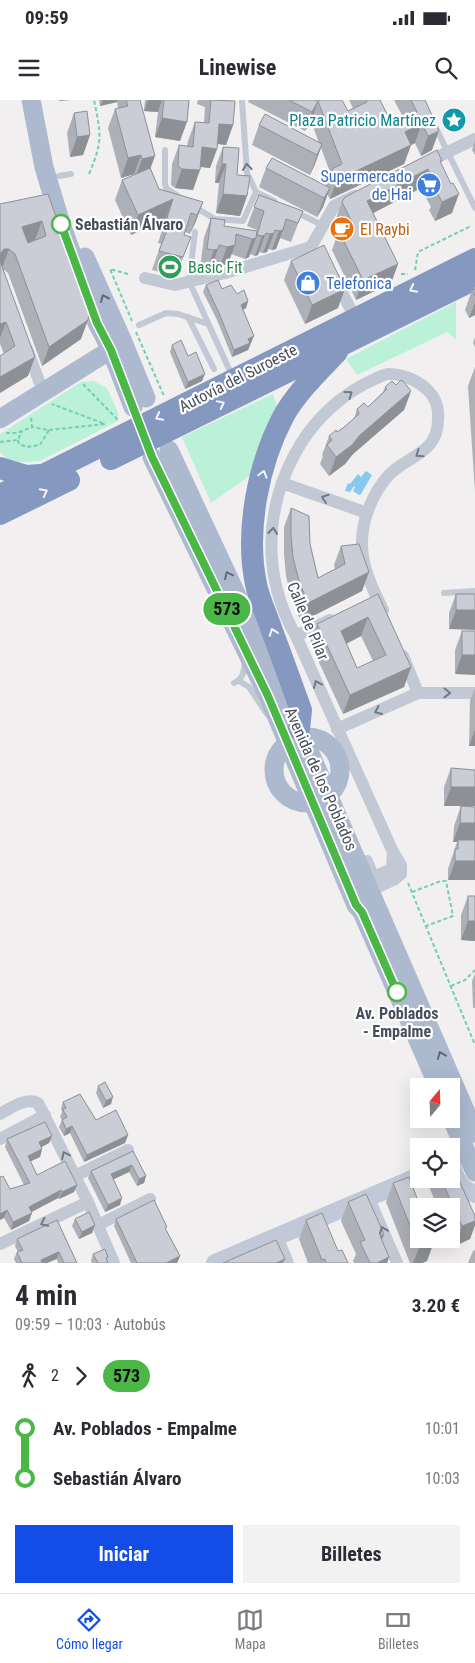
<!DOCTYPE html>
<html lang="es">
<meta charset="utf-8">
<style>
body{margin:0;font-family:"Roboto Condensed",sans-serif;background:#f2f2f3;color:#2b2b33;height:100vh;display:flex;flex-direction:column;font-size:19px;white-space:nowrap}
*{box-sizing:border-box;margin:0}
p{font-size:16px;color:#7c7c81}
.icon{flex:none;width:28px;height:28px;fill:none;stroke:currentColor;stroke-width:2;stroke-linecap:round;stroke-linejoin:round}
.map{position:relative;height:1163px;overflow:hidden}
.sheet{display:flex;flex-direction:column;background:#fff;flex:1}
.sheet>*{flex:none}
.badge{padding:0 10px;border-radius:16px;font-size:18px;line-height:32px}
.needle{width:32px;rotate:19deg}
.fabs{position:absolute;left:410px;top:978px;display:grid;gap:10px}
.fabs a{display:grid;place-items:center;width:50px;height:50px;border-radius:0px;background:#fff;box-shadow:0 5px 20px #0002;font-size:25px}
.map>.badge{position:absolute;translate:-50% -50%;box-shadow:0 0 0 2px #fff}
.legs{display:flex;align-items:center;gap:8px;height:55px;padding:0 15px;font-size:16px}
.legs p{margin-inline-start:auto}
.head{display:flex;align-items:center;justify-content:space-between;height:85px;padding:0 15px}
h1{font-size:28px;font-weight:700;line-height:38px}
.primary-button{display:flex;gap:10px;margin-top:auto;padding:10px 15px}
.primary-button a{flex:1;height:58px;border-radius:0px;background:#124de8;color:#fff;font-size:20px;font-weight:700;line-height:58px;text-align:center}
.primary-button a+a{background:#f2f2f3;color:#2b2b33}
ul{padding:0 15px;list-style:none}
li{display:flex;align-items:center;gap:18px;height:50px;font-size:19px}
li i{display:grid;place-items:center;width:8px;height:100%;margin:0 6px;background:currentColor}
li i::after{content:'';width:12px;height:12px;margin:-6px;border:4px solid;border-radius:50%;background:#fff}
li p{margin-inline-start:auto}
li:first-child i{background:linear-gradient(#0000 50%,currentColor 0)}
li:last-child i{background:linear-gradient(currentColor 50%,#0000 0)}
.status{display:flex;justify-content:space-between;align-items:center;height:35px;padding:0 25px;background:#fff;direction:ltr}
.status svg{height:14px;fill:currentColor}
header{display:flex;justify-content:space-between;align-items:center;height:65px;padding:0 15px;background:#fff;font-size:22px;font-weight:700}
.tabs{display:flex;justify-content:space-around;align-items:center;height:70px;border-top:1px solid #e1e1e2;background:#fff;font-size:14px;color:#7c7c81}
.tabs a{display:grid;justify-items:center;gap:2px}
.tabs .on{color:#124de8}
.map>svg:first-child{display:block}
.green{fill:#bbf1d9}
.water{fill:#87c9ef}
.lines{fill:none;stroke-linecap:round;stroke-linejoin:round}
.path{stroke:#72d0b1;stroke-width:2;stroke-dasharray:4 2.5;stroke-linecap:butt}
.lane{stroke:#c2c8d4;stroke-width:6}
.street{stroke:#c2c8d4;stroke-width:12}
.secondary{stroke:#c1c8d8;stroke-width:18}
.primary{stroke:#adb9cf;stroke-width:19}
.highway{stroke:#8498c0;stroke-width:22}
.wall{fill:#aeb0b7;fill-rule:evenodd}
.shaded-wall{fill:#8d9095}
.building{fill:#cacdd5;stroke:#8d9095;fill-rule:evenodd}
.oneway{stroke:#717987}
.oneway2{stroke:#f3f5f9}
.oneway3{stroke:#60697a}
.line-1-casing{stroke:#fff;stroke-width:11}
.line-1{stroke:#4ab747;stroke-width:8}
.stop-1-dot{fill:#fff;stroke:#4ab747;stroke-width:2.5}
.labels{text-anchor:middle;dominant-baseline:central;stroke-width:4.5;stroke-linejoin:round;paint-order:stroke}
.culture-label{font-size:16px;fill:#0d838f;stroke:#fff;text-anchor:end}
.shop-label{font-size:16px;fill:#366cbe;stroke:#fff;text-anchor:end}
.stop-label{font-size:16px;font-weight:bold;fill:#464e5d;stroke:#fff;text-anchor:start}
.food-label{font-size:16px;fill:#c56008;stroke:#fff;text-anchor:start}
.leisure-label{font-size:16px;fill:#27864d;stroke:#fff;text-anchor:start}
.street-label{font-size:16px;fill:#464e5d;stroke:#fff}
</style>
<div class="status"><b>09:59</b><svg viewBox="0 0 49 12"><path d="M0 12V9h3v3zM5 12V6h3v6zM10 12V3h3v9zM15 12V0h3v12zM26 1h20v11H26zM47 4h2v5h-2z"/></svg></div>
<header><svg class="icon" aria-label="menu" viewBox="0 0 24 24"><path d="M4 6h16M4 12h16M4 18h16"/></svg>Linewise<svg class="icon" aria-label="search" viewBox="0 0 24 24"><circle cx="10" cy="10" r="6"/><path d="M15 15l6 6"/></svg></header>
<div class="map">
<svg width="475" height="1163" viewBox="0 0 475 1163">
<rect width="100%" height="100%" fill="#f1efef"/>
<!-- green -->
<g class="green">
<path d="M456 202V240L447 232 357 275 346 259Z"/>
<path d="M93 281 107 288 118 313V321L40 361 11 363 0 352V334L81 282Z"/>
<path d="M273 294 281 317 255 372 211 403 182 337Z"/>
</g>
<!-- water -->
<path class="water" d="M366 371 372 375 361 394 359 395 353 391 355 387 354 386 350 392 345 391 348 383 350 384 358 374 361 377Z"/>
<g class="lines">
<!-- path -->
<g class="path">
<path d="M89 74C103 41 101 34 94 0"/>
<path d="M415 170 418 152 471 126"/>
<path d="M128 174 110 169 132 221"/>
<path d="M401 174H408"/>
<path d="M136 232 164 296"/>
<path d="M83 284 118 320"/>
<path d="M49 330 105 324 52 304"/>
<path d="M6 333H17L32 327 31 316"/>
<path d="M18 340 19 344 27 347 40 345 49 330 32 327"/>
<path d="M0 342 18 340 22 331"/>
<path d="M275 650C265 667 271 691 286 702 289 704 294 705 298 706"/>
<path d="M408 783 475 945"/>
<path d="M412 792 441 781H446L453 816 426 826"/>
<path d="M451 886 465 880 475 870"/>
</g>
<!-- lane -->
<g class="lane">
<path d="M242 0 247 73 256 92 274 101"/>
<path d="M435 26 475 108"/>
<path d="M165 50V84L166 88 178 96"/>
<path d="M59 76 71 74"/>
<path d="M193 106 215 119 243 121 256 92"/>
<path d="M294 111 322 125"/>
<path d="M195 132 189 181 229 269"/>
<path d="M188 217 214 269"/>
<path d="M139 225 166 213 178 214 208 224"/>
<path d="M444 493 475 491"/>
<path d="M239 581 249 587 267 614"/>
<path d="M234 583C244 579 244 570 245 560"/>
</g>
<!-- street -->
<g class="street">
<path d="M425 63 475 39"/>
<path d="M145 178 175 185 225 173 311 147 334 106 355 96"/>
<path d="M335 179 351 210"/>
<path d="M27 249 39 281"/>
<path d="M282 383 367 413"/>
<path d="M296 536 330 520"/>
<path d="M403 556 418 593"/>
<path d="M337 629 418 593H475"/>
<path d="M367 761 372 774 375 776 392 769 393 752"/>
<path d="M363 794 395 779 401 774V765L393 752 296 536C269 489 264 435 282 383 288 366 297 348 308 333 325 310 349 290 375 279 379 277 384 274 389 274 405 274 423 283 432 295 437 303 439 312 438 320 438 354 406 356 388 376 373 393 362 419 362 442 361 465 373 490 383 510"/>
<path d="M0 1014C11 1008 26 997 38 1003L88 1102 114 1163"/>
<path d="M0 1039 45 1015"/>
<path d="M75 1076 128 1050"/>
<path d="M366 1099 373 1108 397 1163"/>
<path d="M98 1125 150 1099"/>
<path d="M277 1137 288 1163"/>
<path d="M0 1144 88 1102"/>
</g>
<!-- secondary -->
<g class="secondary">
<path d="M472 1033C469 1035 465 1037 462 1039 443 1056 453 1087 475 1094"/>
<path d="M215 1163 419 1076"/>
</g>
<!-- primary -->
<g class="primary">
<path d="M31 0 44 67 61 124 97 223 111 250 133 307"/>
<path d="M85 157 123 242 146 298"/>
<path d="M0 319 120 244"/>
<path d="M169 350 303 637 475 1033"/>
<path d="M152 357 268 596 356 805 362 812 438 986"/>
<circle cx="307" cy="670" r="33"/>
<path d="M451 1017 475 1072"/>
</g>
<!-- highway -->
<g class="highway">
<path d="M111 359 475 179"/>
<path d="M0 368 26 376 41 375"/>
<path d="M0 395 45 374 475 159"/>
<path d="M0 414 69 380"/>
<path d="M299 629 301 610C291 583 282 557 272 531 267 515 259 500 256 484 245 431 258 365 283 317 296 293 318 272 337 252"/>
</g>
</g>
<!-- wall -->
<g class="wall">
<path d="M99 0H140L151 69 159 89 203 102 196 121 190 134 185 132 184 135 191 137 176 176 152 170 161 144 158 143 166 118 131 135 115 100 122 80 134 75V74L121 78 108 28 115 9 118 8 117 2 100 6Z"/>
<path d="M145 0H189L180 41 155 37 158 12 144 11Z"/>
<path d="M198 0H224L233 25 226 45 217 44V49L210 68 200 67 193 90 175 88 171 85 172 64 179 45 187 46 188 41 195 22 204 23 205 7 197 4Z"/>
<path d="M249 0H315L348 11 353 8 349 0H380L392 24 404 19 394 0H425L432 50 421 56 415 43 411 45 404 64 330 99 327 94 323 107 317 117 259 87 266 68 325 86 330 72 321 48 315 64 310 75 252 45 259 25 319 43 311 21 305 31 248 2Z"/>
<path d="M74 13 90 35 83 55 70 57 67 33Z"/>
<path d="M475 40V55L472 50Z"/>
<path d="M223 47 247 96 240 116 216 113 219 83H215L216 66Z"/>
<path d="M441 64 452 113 435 121 429 110 431 107 421 88 373 113 398 164 391 183 356 200 332 150 339 130 335 121 342 102Z"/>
<path d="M48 94 81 239 42 266 8 173 3 169 28 276 4 254 0 244V104Z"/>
<path d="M259 95 303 111 291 142 280 138 276 149 272 150 268 149 267 152 263 153 259 152 258 155 255 156 250 154 249 157 245 159 231 154 228 164 220 166 212 164 211 168 207 169 200 168 204 137 211 118 224 126 257 131V130L247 126Z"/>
<path d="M291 161 338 208 305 224 284 180Z"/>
<path d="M206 185 237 194 248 201 246 208 243 210 251 243 248 250 232 257 217 220 203 192Z"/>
<path d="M475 186V215L469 218 465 210 472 190H473Z"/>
<path d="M475 237V247L473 243Z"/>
<path d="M172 245 188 256 202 281 185 289 170 252Z"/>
<path d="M475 267V392L468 286Z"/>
<path d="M396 285 411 291 404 310 353 354 345 364 329 376 320 364 323 356 322 355 329 336 337 332 343 328 354 319 357 309 368 307 383 292 385 287Z"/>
<path d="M291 408 310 444 318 478 335 469 334 465 341 446 369 472 362 491 301 522 292 500 286 476 284 454V427Z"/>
<path d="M378 494 411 567 404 587 343 614 310 543 317 524ZM361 536 373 561 357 568 346 544Z"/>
<path d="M456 494H475L449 529V513Z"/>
<path d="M462 531H475L455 574V550Z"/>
<path d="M475 588V646H469L470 601Z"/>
<path d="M451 668 475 670 444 706V687Z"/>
<path d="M461 706 475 707 448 780V769L457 742H453L454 726Z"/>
<path d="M468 796 475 841 461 840V815Z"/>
<path d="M475 874V908H473L472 881Z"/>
<path d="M98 986 111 1004 103 1008 96 993Z"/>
<path d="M63 1002 96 1020 128 1035 125 1043 84 1062 70 1033 64 1036 59 1027 62 1020 60 1017 62 1012 61 1009Z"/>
<path d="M52 1036 49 1043 41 1047 42 1049 40 1057 30 1061 37 1075 74 1092 59 1099 58 1098 31 1112 29 1121 11 1130 4 1118 10 1089 24 1085 5 1047 7 1039Z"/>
<path d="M133 1051 146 1076 144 1083 137 1086 129 1072 113 1079 120 1105 105 1112 88 1078 91 1071Z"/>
<path d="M430 1079H451L475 1116V1125L470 1139 455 1146 451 1137V1106H437L428 1084Z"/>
<path d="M393 1083 427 1161 422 1163H410L386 1102Z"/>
<path d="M348 1102 384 1134 382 1141 389 1157 387 1163H354L353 1161 356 1154 341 1121Z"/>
<path d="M75 1119 95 1125 92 1133 79 1139 72 1126Z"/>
<path d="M116 1119 166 1130 180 1156 177 1163H131L114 1126Z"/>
<path d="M57 1120 77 1163H58L57 1159 54 1160 47 1163H16L14 1159 17 1152H18L15 1146 17 1139Z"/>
<path d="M306 1120 338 1151 348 1163H308L299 1139Z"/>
<path d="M475 1150V1163H468L473 1151Z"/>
<path d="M93 1154 107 1161 108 1163H92L91 1161Z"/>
</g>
<!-- shaded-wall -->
<g class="shaded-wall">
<path d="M60 0H71L59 1Z"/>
<path d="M103 0H117V2L100 6Z"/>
<path d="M148 0H162L158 12 144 11Z"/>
<path d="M318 1 311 21 305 31 312 12Z"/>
<path d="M162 18 187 22 180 41 155 37Z"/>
<path d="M422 23 415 43 411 45 404 64 330 99 337 80 405 32Z"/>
<path d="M219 24 233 25 226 45 212 43Z"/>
<path d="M439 31 432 50 421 56 428 36Z"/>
<path d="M90 35 83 55 70 57 77 37Z"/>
<path d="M322 44 315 64 310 75 317 55Z"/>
<path d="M202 47 217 49 210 68 195 66Z"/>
<path d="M141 55 134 74 121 78 128 58Z"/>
<path d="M155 56 148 75 135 79 142 59Z"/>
<path d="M222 64H226L219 83H215Z"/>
<path d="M182 69 200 70 193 90 175 88Z"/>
<path d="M428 69 421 88 360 120 367 101Z"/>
<path d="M330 88 323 107 317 117 324 98Z"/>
<path d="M223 94 247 96 240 116 216 113Z"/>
<path d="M459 94 452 113 435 121 442 102Z"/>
<path d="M173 99 166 118 131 135 138 115Z"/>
<path d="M203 102 196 121 190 134 197 115Z"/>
<path d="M42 121 35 140 15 146 22 127Z"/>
<path d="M283 130 276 149 272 150 279 131Z"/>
<path d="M274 133 267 152 263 153 270 134Z"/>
<path d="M265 135 258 155 255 156 262 136Z"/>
<path d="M256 138 249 157 245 159 252 139Z"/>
<path d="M235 145 228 164 220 166 227 147Z"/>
<path d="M4 149H9L2 168H0V154Z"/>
<path d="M218 149 211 168 207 169 214 150Z"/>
<path d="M398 164 391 183 356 200 363 180Z"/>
<path d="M345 189 338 208 305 224 312 205Z"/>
<path d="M248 201 246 208 238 212 241 205Z"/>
<path d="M475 203V215L469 218Z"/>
<path d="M88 220 81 239 42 266 49 247Z"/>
<path d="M6 222 0 238V224Z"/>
<path d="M254 236 248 250 232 257 234 250 248 239Z"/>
<path d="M35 257 28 276 0 293V277Z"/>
<path d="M205 274 202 281 185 289 188 282Z"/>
<path d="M411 291 404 310 353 354 345 364 329 376 336 357 360 335Z"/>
<path d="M369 472 362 491 301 522 308 503Z"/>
<path d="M456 510H475V530L449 529Z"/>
<path d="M368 517 361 536 334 550 341 531Z"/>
<path d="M462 555H475V575L455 574Z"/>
<path d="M411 567 404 587 343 614 350 595Z"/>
<path d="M475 630V646H469Z"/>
<path d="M451 687H475V706H444Z"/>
<path d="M460 723H475V742L458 740 457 742H453Z"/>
<path d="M455 761H475V780H448Z"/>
<path d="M468 821H475V841L461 840Z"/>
<path d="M113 997 111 1004 103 1008 106 1001Z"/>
<path d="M72 1026 70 1033 64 1036 66 1029Z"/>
<path d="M128 1035 125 1043 84 1062 87 1055Z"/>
<path d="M52 1036 49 1043 36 1050 39 1042Z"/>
<path d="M42 1049 40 1057 25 1064 28 1056Z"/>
<path d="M132 1065 129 1072 108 1082 111 1074Z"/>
<path d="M146 1076 144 1083 137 1086 139 1079Z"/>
<path d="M77 1085 74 1092 59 1099 62 1092Z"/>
<path d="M61 1090 58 1098 26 1115 29 1107Z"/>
<path d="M122 1098 120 1105 105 1112 108 1105Z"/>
<path d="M7 1110 4 1118 0 1120V1114Z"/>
<path d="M32 1113 29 1121 11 1130 13 1122Z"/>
<path d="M475 1121V1125L470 1139 455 1146 462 1126Z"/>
<path d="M95 1125 92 1133 79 1139 82 1132Z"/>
<path d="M384 1134 377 1153 380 1136Z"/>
<path d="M434 1142 427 1161 422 1163H413L419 1148Z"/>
<path d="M59 1152 57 1159 54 1160 47 1163H40L41 1160 56 1153Z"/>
<path d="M180 1156 177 1163H166Z"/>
<path d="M389 1157 387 1163H377Z"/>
<path d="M285 1159 283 1163H276Z"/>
</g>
<!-- building -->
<g class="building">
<path d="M126 0H140L155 56 142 59 141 55 128 58 115 9 128 6Z"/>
<path d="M164 0H189L187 22 162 18Z"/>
<path d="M211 0 235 1 233 25 219 24 217 49 202 47 200 70 182 69 178 66 179 45 193 47 195 22 209 23Z"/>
<path d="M289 0H315L318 1 312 12Z"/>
<path d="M321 0H342L348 11 367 2 366 0H380L392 24 417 12 411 0H425L439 31 428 36 422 23 405 32 411 45 337 80 332 69 342 64 318 1Z"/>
<path d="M87 11 90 35 77 37 74 13Z"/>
<path d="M265 14 322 44 317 55 259 25Z"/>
<path d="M223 47 239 48 237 75 250 76 247 96 223 94 226 64H222Z"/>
<path d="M437 50 442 61H440L451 84 453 83 459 94 442 102 436 91 438 90 428 69 367 101 398 164 363 180 339 131 353 124 342 102 345 97Z"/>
<path d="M272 58 330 88 324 98 266 68Z"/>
<path d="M150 68 159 89 203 102 197 115 191 113 184 135 191 137 183 157 159 151 169 125 165 124 173 99 138 115 122 80Z"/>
<path d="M48 94 89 211 88 220 49 247 15 154 9 149H4L0 154V104ZM42 121 46 136 28 143 22 127Z"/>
<path d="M259 95 303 111 298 123 286 119 283 130 279 131 275 130 274 133 270 134 266 133 265 135 262 136 257 135 264 111 254 107Z"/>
<path d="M211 118 225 120 224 126 257 131 256 138 252 139 236 134 235 145 227 147 219 145 218 149 214 150 207 149Z"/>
<path d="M324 145 345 189 312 205 291 161Z"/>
<path d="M0 161 35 257 0 277V256L15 246 6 222 0 224Z"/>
<path d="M218 180 222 189 231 185 237 194 244 190 248 201 241 205 254 236 248 239 250 243 234 250 219 213 206 185Z"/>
<path d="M475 189V196L472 190Z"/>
<path d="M181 240 188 256 196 252 205 274 188 282 172 245Z"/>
<path d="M401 280 404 282 411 291 360 335 352 345 336 357 327 345 332 340 329 336 336 330 337 332 343 328 359 314 357 309 364 303 368 307 387 289 385 287 392 281 396 285Z"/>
<path d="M291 408 309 416 310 444 318 478 345 464 341 446 359 444 369 472 308 503 299 481 293 457 291 435Z"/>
<path d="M378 494 411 567 350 595 317 524ZM368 517 386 555 357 568 341 531Z"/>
<rect x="456" y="494" width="19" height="16"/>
<rect x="462" y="531" width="13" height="24"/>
<path d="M451 668 475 670V687H451Z"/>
<path d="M461 706 475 707V723H460Z"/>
<path d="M458 740H475V761H455V749H458Z"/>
<rect x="468" y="796" width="7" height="25"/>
<path d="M105 982 113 997 106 1001 98 986Z"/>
<path d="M80 994 96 1020 116 1010 128 1035 87 1055 72 1026 66 1029 62 1020 67 1017 63 1010 66 1008 63 1002Z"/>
<path d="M45 1022 52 1036 39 1042 42 1049 28 1056 37 1075 65 1061 77 1085 62 1092 61 1090 29 1107 32 1113 13 1122 7 1110 0 1114V1077L3 1076 10 1089 30 1083 7 1039Z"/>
<path d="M133 1051 146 1076 139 1079 132 1065 111 1074 122 1098 108 1105 91 1071Z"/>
<path d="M451 1062 475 1116V1121L462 1126 441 1079H451Z"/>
<path d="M409 1077 420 1106H419V1139H433L434 1142 419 1148 393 1083Z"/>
<path d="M366 1094 384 1134 380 1136 389 1157 377 1163H370L360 1142 365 1140 348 1102Z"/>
<path d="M154 1100 167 1127 165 1128 180 1156 166 1163H137L116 1119Z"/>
<path d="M89 1112 95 1125 82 1132 75 1119Z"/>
<path d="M322 1113 338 1151 342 1150 348 1163H326L325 1159 322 1160 306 1120Z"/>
<path d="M57 1120 77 1163H64L59 1152 56 1153 41 1160 42 1163H22L17 1152 23 1150 17 1139Z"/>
<path d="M276 1140 285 1159 276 1163H223Z"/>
<path d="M105 1149 108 1157 106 1158 108 1163H98L93 1154Z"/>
</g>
<!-- one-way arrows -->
<defs><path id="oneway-chevron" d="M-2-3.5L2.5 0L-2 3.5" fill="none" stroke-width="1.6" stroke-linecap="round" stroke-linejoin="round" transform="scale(1.25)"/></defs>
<g class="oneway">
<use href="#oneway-chevron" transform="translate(247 67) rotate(-96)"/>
<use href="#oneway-chevron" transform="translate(349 294) rotate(-36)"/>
<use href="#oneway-chevron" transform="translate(419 354) rotate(145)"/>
<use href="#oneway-chevron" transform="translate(325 398) rotate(-161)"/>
<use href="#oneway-chevron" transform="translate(273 431) rotate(-84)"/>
<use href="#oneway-chevron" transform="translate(317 584) rotate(-113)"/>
<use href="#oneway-chevron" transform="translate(447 593) rotate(1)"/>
<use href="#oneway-chevron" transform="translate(378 611) rotate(156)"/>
<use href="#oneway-chevron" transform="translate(65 1055) rotate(-116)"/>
<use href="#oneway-chevron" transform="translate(44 1123) rotate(154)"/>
<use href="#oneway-chevron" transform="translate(383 1130) rotate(-113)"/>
</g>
<g class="oneway2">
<use href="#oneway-chevron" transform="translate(413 189) rotate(153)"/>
<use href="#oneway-chevron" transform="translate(221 304) rotate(-26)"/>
<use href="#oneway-chevron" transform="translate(159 317) rotate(153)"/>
<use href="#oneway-chevron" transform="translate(263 374) rotate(-74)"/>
<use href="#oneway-chevron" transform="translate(44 392) rotate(-27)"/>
<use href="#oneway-chevron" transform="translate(273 532) rotate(-110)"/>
</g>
<g class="oneway3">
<use href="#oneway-chevron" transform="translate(104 198) rotate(-114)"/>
<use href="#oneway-chevron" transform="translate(228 475) rotate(-115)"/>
<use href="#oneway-chevron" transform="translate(441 955) rotate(-113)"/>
</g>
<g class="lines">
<defs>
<path id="line-1" d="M61 124 97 223 111 250 152 357 268 596 356 805 362 812 397 892"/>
</defs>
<!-- line-1 casing -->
<use href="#line-1" class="line-1-casing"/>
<!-- line-1 -->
<use href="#line-1" class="line-1"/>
</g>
<!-- icons -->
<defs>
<symbol id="sight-disc" viewBox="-11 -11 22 22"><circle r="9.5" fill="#0f9aa8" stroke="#fff"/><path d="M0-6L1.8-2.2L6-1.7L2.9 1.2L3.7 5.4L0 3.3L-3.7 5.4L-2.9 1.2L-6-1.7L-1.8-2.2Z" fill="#fff"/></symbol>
<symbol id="supermarket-disc" viewBox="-11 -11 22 22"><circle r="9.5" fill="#3f7fe0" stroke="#fff"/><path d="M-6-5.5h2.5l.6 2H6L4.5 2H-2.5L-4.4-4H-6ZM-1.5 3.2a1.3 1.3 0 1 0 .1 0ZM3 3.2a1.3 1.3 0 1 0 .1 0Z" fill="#fff"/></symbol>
<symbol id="cafe-disc" viewBox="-11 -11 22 22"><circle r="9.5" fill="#e8710a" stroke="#fff"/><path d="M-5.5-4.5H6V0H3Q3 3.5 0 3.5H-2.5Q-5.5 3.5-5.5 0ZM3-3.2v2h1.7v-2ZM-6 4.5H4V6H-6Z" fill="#fff"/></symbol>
<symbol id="stadium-disc" viewBox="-11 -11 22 22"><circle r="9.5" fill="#2e9e5b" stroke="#fff"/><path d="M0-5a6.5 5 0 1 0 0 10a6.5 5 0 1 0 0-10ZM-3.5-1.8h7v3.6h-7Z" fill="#fff"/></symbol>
<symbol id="shop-disc" viewBox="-11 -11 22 22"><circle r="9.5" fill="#3f7fe0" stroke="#fff"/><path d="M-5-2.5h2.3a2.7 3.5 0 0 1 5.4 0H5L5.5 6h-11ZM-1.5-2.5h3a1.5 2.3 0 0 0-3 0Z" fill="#fff"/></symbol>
</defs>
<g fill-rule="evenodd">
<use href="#sight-disc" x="440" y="6" width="28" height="28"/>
<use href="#supermarket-disc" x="415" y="71" width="28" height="28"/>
<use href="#cafe-disc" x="328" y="115" width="28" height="28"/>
<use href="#stadium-disc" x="156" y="153" width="28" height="28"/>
<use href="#shop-disc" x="294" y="169" width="28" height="28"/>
</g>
<!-- markers -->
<g class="stop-1-dot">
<circle cx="61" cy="124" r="9"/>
<circle cx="397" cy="892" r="9"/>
</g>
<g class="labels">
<!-- culture labels -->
<g class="culture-label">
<text x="436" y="20">Plaza Patricio Martínez</text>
</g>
<!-- shop labels -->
<g class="shop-label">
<text x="412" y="76">Supermercado<tspan x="412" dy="18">de Hai</tspan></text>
<text x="326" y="183" text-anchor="start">Telefonica</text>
</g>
<!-- stop labels -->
<g class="stop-label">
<text x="75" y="124">Sebastián Álvaro</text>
<text x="397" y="913" text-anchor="middle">Av. Poblados<tspan x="397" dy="18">- Empalme</tspan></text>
</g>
<!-- food labels -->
<g class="food-label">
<text x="360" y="129">El Raybi</text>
</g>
<!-- leisure labels -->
<g class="leisure-label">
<text x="188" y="167">Basic Fit</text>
</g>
<!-- street labels -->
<g class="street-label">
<text transform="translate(238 278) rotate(-27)">Autovía del Suroeste</text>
<text transform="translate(308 521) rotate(67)">Calle de Pilar</text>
<text transform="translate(321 679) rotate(66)">Avenida de los Poblados</text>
</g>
</g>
</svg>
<div class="fabs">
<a><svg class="needle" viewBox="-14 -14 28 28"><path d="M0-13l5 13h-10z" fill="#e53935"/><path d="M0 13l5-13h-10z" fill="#7c7c81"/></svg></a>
<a><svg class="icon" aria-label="locate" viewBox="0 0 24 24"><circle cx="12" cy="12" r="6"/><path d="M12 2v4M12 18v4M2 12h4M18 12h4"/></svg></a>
<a><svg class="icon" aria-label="layers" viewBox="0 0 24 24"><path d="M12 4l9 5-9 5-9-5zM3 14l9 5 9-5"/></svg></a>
</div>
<b class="badge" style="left:227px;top:509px;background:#4ab747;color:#111">573</b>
</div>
<section class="sheet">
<div class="head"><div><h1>4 min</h1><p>09:59 – 10:03 · Autobús</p></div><b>3.20 €</b></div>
<div class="legs"><svg class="icon" aria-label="walk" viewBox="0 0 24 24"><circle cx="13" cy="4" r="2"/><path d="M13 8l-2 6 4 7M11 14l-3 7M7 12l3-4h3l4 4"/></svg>2<svg class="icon" aria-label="forward" viewBox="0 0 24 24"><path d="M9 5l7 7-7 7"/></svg><b class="badge" style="background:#4ab747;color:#111">573</b></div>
<ul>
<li><i style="color:#4ab747"></i><b>Av. Poblados - Empalme</b><p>10:01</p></li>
<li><i style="color:#4ab747"></i><b>Sebastián Álvaro</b><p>10:03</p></li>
</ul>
<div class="primary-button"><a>Iniciar</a><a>Billetes</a></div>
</section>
<nav class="tabs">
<a class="on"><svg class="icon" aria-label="directions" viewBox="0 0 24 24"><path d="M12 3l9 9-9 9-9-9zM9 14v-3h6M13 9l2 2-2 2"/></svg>Cómo llegar</a>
<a><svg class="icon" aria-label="map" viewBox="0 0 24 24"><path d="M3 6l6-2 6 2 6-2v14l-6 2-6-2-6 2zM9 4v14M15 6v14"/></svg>Mapa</a>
<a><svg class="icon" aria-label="tickets" viewBox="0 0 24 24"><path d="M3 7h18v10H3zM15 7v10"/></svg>Billetes</a>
</nav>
